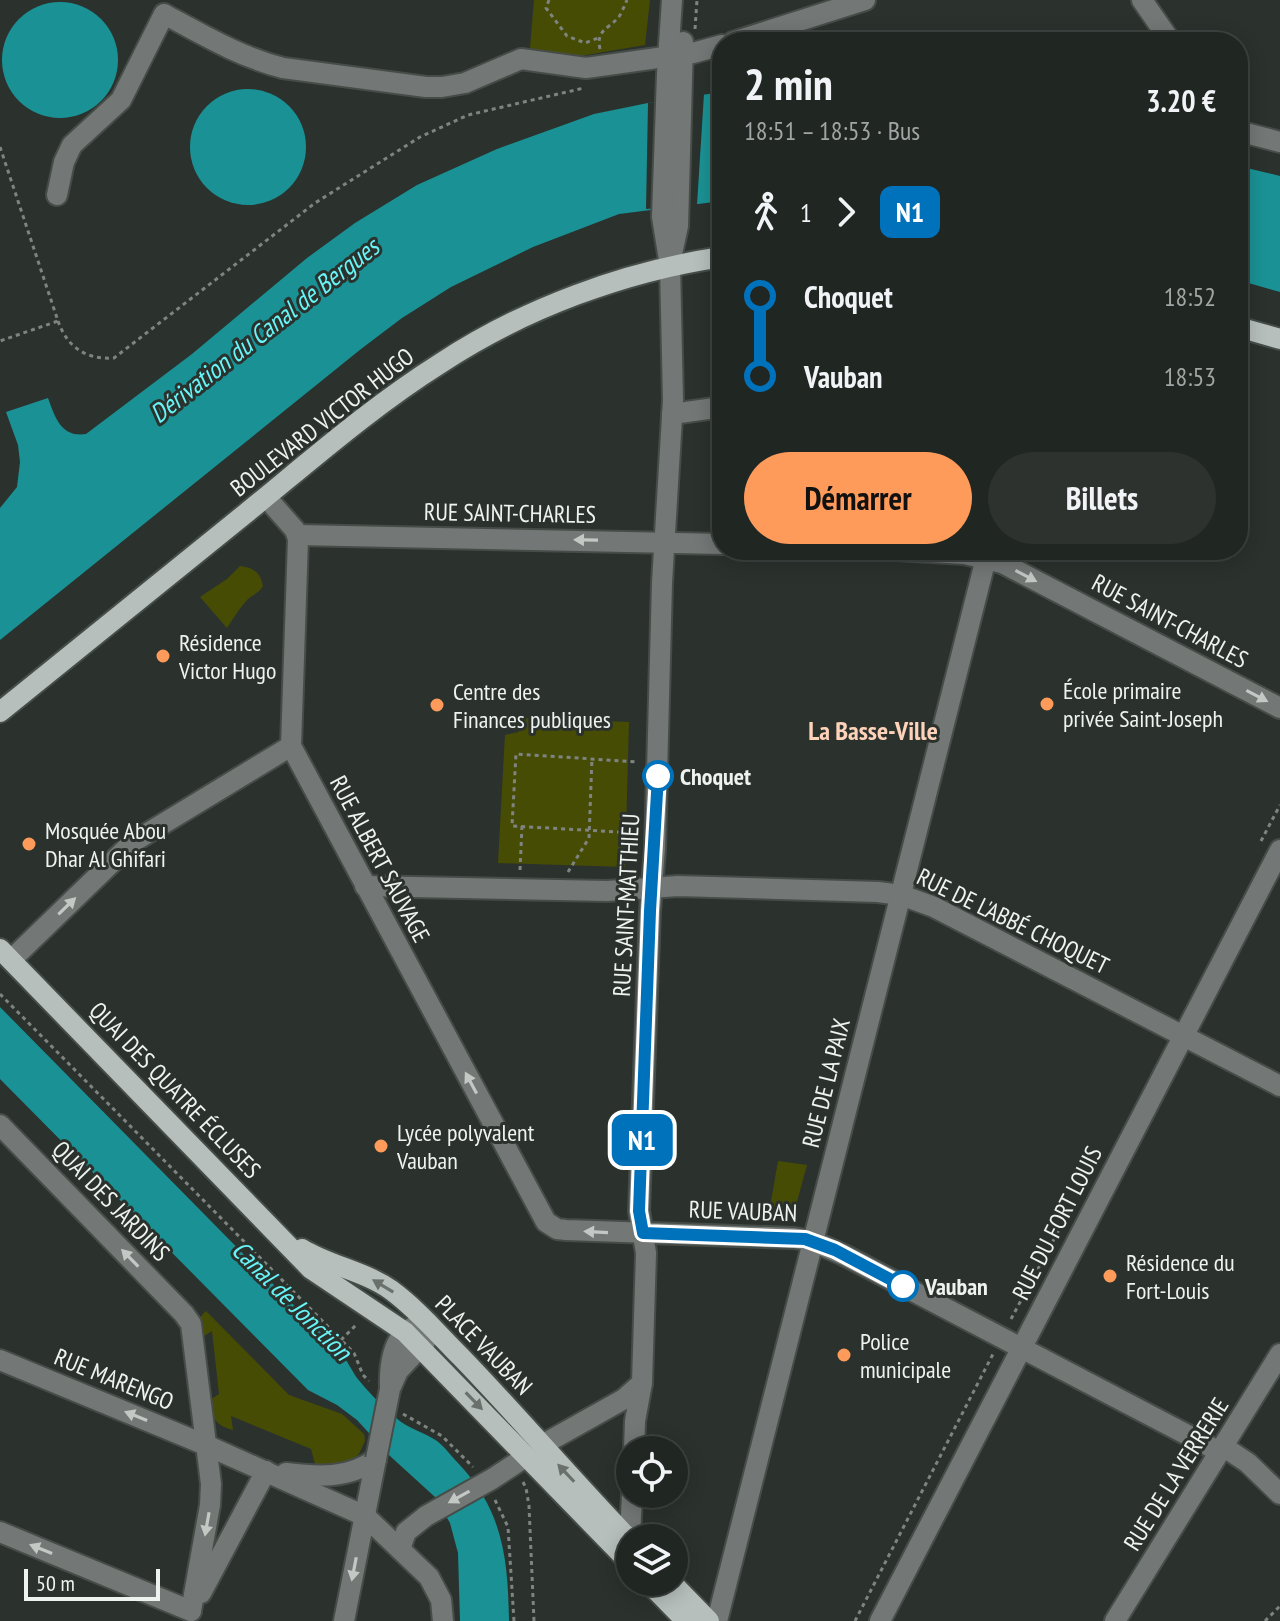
<!DOCTYPE html>
<html lang="fr">
<meta charset="utf-8">
<style>
body{margin:0;font-family:"PT Sans Narrow",sans-serif;background:#2d322f;color:#f1f3f6;height:100vh;display:flex;flex-direction:column;font-size:30px;white-space:nowrap}
*{box-sizing:border-box;margin:0}
p{font-size:26px;color:#a2a5a5}
.icon{flex:none;width:44px;height:44px;fill:none;stroke:currentColor;stroke-width:2;stroke-linecap:round;stroke-linejoin:round}
.map{position:relative;flex:1;overflow:hidden}
.drawer{position:absolute;left:712px;top:32px;width:536px;height:528px;display:flex;flex-direction:column;background:#202622;border-radius:32px;box-shadow:0 4px 20px #0003,0 0 0 2px #3d4340}
.drawer>*{flex:none}
.badge{padding:0 16px;border-radius:12px;font-size:28px;line-height:52px}
.fabs{position:absolute;left:616px;top:1436px;display:grid;gap:16px}
.fabs a{display:grid;place-items:center;width:72px;height:72px;border-radius:50%;background:#202622;box-shadow:0 4px 20px #0003,0 0 0 2px #3d4340;font-size:40px}
.scale{position:absolute;left:24px;bottom:20px;width:136px;box-sizing:border-box;padding-left:8px;border:4px solid #eff3f0;border-top:0;font-size:22px;line-height:28px;white-space:nowrap;color:#eff3f0;-webkit-text-stroke:6px #2b322d;paint-order:stroke}
.map>.badge{position:absolute;translate:-50% -50%;box-shadow:0 0 0 4px #fff}
.legs{display:flex;align-items:center;gap:12px;height:88px;padding:0 32px;font-size:26px}
.legs p{margin-inline-start:auto}
.summary{display:flex;align-items:center;justify-content:space-between;height:136px;padding:0 32px}
h1{font-size:44px;font-weight:600;line-height:60px}
.primary-button{display:flex;gap:16px;margin-top:auto;padding:16px 32px}
.primary-button a{flex:1;height:92px;border-radius:48px;background:#ff9b5a;color:#111;font-size:32px;font-weight:600;line-height:92px;text-align:center}
.primary-button a+a{background:#2d322f;color:#f1f3f6}
ul{padding:0 32px;list-style:none}
li{display:flex;align-items:center;gap:28px;height:80px;font-size:30px}
li i{display:grid;place-items:center;width:12px;height:100%;margin:0 10px;background:currentColor}
li i::after{content:'';width:20px;height:20px;margin:-10px;border:6px solid;border-radius:50%;background:#202622}
li p{margin-inline-start:auto}
li:first-child i{background:linear-gradient(#0000 50%,currentColor 0)}
li:last-child i{background:linear-gradient(currentColor 50%,#0000 0)}
.map>svg:first-child{display:block}
.green{fill:#474c05}
.water{fill:#1a9295}
.pier{fill:#2b322d}
.lines{fill:none;stroke-linecap:round;stroke-linejoin:round}
.minor-casing{stroke:#464d48;stroke-width:24}
.major-casing{stroke:#464d48;stroke-width:24}
.path{stroke:#7f8480;stroke-width:3;stroke-dasharray:4 4;stroke-linecap:butt}
.minor{stroke:#737776;stroke-width:20}
.major{stroke:#b6bfbc;stroke-width:20}
.minor-bridge-casing{stroke:#464d48;stroke-width:24;stroke-linecap:butt}
.minor-bridge{stroke:#737776;stroke-width:20}
.oneway{fill:#c4c8c5}
.oneway2{fill:#6a716d}
.line-1-casing{stroke:#fff;stroke-width:18}
.line-1{stroke:#0072bc;stroke-width:12}
.poi-dot{fill:#ff9b5a;stroke:#2b322d;stroke-width:3}
.stop-1-dot{fill:#fff;stroke:#0072bc;stroke-width:4}
.labels{text-anchor:middle;dominant-baseline:central;stroke-width:6;stroke-linejoin:round;paint-order:stroke}
.street-label{font-size:24px;fill:#eff3f0;stroke:#2b322d}
.poi-label{font-size:24px;fill:#eff3f0;stroke:#2b322d;text-anchor:start}
.stop-label{font-size:24px;font-weight:bold;fill:#eff3f0;stroke:#2b322d;text-anchor:start}
.water-label{font-size:26px;font-style:italic;fill:#68f5f8;stroke:#2b322d}
.neighbourhood-label{font-size:26px;font-weight:bold;fill:#ffd3ba;stroke:#2b322d}
</style>
<div class="map">
<svg width="1280" height="1621" viewBox="0 0 1280 1621">
<rect width="100%" height="100%" fill="#2b322d"/>
<!-- green -->
<g class="green">
<path d="M534 0H650L645 45 569 58 530 48Z"/>
<path d="M240 566C254 568 260 572 263 586 259 593 254 594 248 599 240 607 233 619 227 628L200 597 227 579Z"/>
<path d="M519 718 629 722 625 867 498 863 505 735 519 732Z"/>
<path d="M778 1161 807 1165 795 1209 770 1207Z"/>
<path d="M206 1311 289 1395 342 1414 364 1434 365 1441 359 1454 349 1462 327 1467 315 1464 311 1449 231 1416 233 1430C217 1426 211 1418 207 1402L219 1394 212 1331 199 1339 196 1321Z"/>
</g>
<!-- water -->
<g class="water">
<circle cx="60" cy="60" r="58"/>
<circle cx="248" cy="147" r="58"/>
<path d="M722 92V201L619 214 533 247 451 287 402 318 361 349 0 640V508L17 487 20 462 18 445 6 412 48 398C55 417 61 438 86 434L192 354 307 258 355 223 417 185 497 149 594 114 648 103Z"/>
<path d="M1238 166 1280 176V292L1238 280Z"/>
<path d="M0 1007 340 1352C347 1360 351 1369 357 1378 368 1392 381 1405 395 1417 408 1429 426 1433 437 1441 445 1447 451 1456 458 1463 503 1510 508 1559 509 1621H460L458 1553 450 1523 435 1497 390 1456 357 1420 337 1405 308 1390 0 1079Z"/>
</g>
<!-- pier -->
<path class="pier" d="M704 94 697 205 646 209 648 103Z"/>
<g class="lines">
<defs>
<g id="minor">
<path d="M1142 0 1171 42"/>
<path d="M733 42 865 0"/>
<path d="M1238 131 1280 142"/>
<path d="M57 195 64 162 72 145 121 100 164 14C203 35 240 57 283 68L426 87H442L465 83 521 59 586 68 693 53 722 45"/>
<path d="M672 254 678 226 683 42"/>
<path d="M672 414 722 407"/>
<path d="M266 497 295 530 298 539 291 746 546 1222 557 1229 566 1230 794 1238 812 1241 844 1255 1220 1452"/>
<path d="M298 535 722 544"/>
<path d="M897 550 965 554 1002 563 1280 708"/>
<path d="M365 886 607 891 678 886 878 892 901 895 934 907 1280 1086"/>
<path d="M11 960 133 842 291 746"/>
<path d="M0 1125 184 1314 191 1324 211 1484 210 1505 191 1611"/>
<path d="M428 1323 425 1342 398 1371 390 1389C389 1361 393 1327 428 1323Z"/>
<path d="M0 1360 208 1446 365 1516 429 1577 441 1600 443 1621"/>
<path d="M542 1445 624 1399 642 1383"/>
<path d="M1224 1447 1248 1463 1280 1494"/>
<path d="M634 1450 635 1421 642 1383 646 1253 639 1211 650 911 655 849 662 583 673 400 670 266 662 217 667 74 672 0"/>
<path d="M286 1473C318 1477 349 1479 376 1459"/>
<path d="M492 1479 527 1456"/>
<path d="M0 1532 191 1611"/>
<path d="M630 1538 632 1494"/>
<path d="M400 1549 406 1532 426 1516"/>
<path d="M201 1593 266 1471"/>
<path d="M344 1621 376 1459"/>
<path d="M717 1621 986 558"/>
<path d="M880 1621 1280 850"/>
<path d="M1115 1621 1280 1354"/>
</g>
<g id="major">
<path d="M1238 327 1280 339"/>
<path d="M0 712C81 646 163 580 245 514 309 462 371 407 441 363 523 309 625 271 722 257"/>
<path d="M0 949 311 1269 405 1332 630 1563"/>
<path d="M302 1249C330 1266 364 1271 391 1290 417 1309 438 1334 461 1357 519 1417 572 1480 630 1540"/>
<path d="M648 1582 686 1621"/>
<path d="M671 1582 709 1621"/>
</g>
</defs>
<!-- minor casing -->
<use href="#minor" class="minor-casing"/>
<!-- major casing -->
<use href="#major" class="major-casing"/>
<!-- path -->
<g class="path">
<path d="M549 0 546 8 567 36 585 43 598 38"/>
<path d="M695 29 697 0"/>
<path d="M600 49C596 30 607 30 618 18 622 13 624 6 627 0"/>
<path d="M0 147 58 321 0 341"/>
<path d="M58 321C67 347 86 360 114 358L315 203 420 137 468 115 584 88"/>
<path d="M637 833 512 826 516 754 638 762"/>
<path d="M1261 841 1280 805"/>
<path d="M520 870 522 826"/>
<path d="M568 872 589 838 592 758"/>
<path d="M0 994 354 1353 363 1375 369 1381"/>
<path d="M1011 1319 1068 1213"/>
<path d="M341 1340 357 1324"/>
<path d="M403 1414 442 1436 473 1467"/>
<path d="M523 1482 526 1488 529 1506 534 1621"/>
<path d="M495 1500 508 1527 514 1621"/>
<path d="M855 1621 993 1354"/>
<path d="M1265 1621 1280 1606"/>
</g>
<!-- minor -->
<use href="#minor" class="minor"/>
<!-- major -->
<use href="#major" class="major"/>
<defs>
<g id="minor-bridge">
<path d="M376 1459 390 1389"/>
<path d="M426 1516 492 1479"/>
</g>
</defs>
<!-- minor-bridge casing -->
<use href="#minor-bridge" class="minor-bridge-casing"/>
<!-- minor-bridge -->
<use href="#minor-bridge" class="minor-bridge"/>
</g>
<!-- one-way arrows -->
<defs><path id="oneway-solid" d="M-6-.8H1V-3.2L6.5 0L1 3.2V.8H-6Z" transform="scale(2)"/></defs>
<g class="oneway">
<use href="#oneway-solid" transform="translate(586 540) rotate(-179)"/>
<use href="#oneway-solid" transform="translate(1026 576) rotate(28)"/>
<use href="#oneway-solid" transform="translate(1257 696) rotate(28)"/>
<use href="#oneway-solid" transform="translate(67 906) rotate(-44)"/>
<use href="#oneway-solid" transform="translate(471 1083) rotate(-118)"/>
<use href="#oneway-solid" transform="translate(596 1232) rotate(-177)"/>
<use href="#oneway-solid" transform="translate(130 1258) rotate(-134)"/>
<use href="#oneway-solid" transform="translate(136 1416) rotate(-158)"/>
<use href="#oneway-solid" transform="translate(459 1497) rotate(151)"/>
<use href="#oneway-solid" transform="translate(207 1524) rotate(100)"/>
<use href="#oneway-solid" transform="translate(41 1549) rotate(-158)"/>
<use href="#oneway-solid" transform="translate(354 1569) rotate(101)"/>
</g>
<g class="oneway2">
<use href="#oneway-solid" transform="translate(383 1286) rotate(-149)"/>
<use href="#oneway-solid" transform="translate(474 1401) rotate(46)"/>
<use href="#oneway-solid" transform="translate(566 1473) rotate(-133)"/>
</g>
<g class="lines">
<defs>
<path id="line-1" d="M658 776 650 911 639 1211 643 1233 805 1239 835 1250 903 1286"/>
</defs>
<!-- line-1 casing -->
<use href="#line-1" class="line-1-casing"/>
<!-- line-1 -->
<use href="#line-1" class="line-1"/>
</g>
<!-- markers -->
<g class="poi-dot">
<circle cx="163" cy="656" r="8"/>
<circle cx="1047" cy="704" r="8"/>
<circle cx="437" cy="705" r="8"/>
<circle cx="29" cy="844" r="8"/>
<circle cx="381" cy="1146" r="8"/>
<circle cx="1110" cy="1276" r="8"/>
<circle cx="844" cy="1355" r="8"/>
</g>
<g class="stop-1-dot">
<circle cx="658" cy="776" r="14"/>
<circle cx="903" cy="1286" r="14"/>
</g>
<g class="labels">
<!-- street labels -->
<g class="street-label">
<text transform="translate(322 422) rotate(-38)">BOULEVARD VICTOR HUGO</text>
<text transform="translate(510 513) rotate(1)">RUE SAINT-CHARLES</text>
<text transform="translate(1170 621) rotate(28)">RUE SAINT-CHARLES</text>
<text transform="translate(380 859) rotate(62)">RUE ALBERT SAUVAGE</text>
<text transform="translate(626 905) rotate(-87)">RUE SAINT-MATTHIEU</text>
<text transform="translate(1013 921) rotate(26)">RUE DE L'ABBÉ CHOQUET</text>
<text transform="translate(826 1083) rotate(-76)">RUE DE LA PAIX</text>
<text transform="translate(175 1090) rotate(46)">QUAI DES QUATRE ÉCLUSES</text>
<text transform="translate(111 1201) rotate(46)">QUAI DES JARDINS</text>
<text transform="translate(743 1211) rotate(2)">RUE VAUBAN</text>
<text transform="translate(1057 1223) rotate(-63)">RUE DU FORT LOUIS</text>
<text transform="translate(484 1345) rotate(46)">PLACE VAUBAN</text>
<text transform="translate(114 1379) rotate(22)">RUE MARENGO</text>
<text transform="translate(1176 1474) rotate(-58)">RUE DE LA VERRERIE</text>
</g>
<!-- poi labels -->
<g class="poi-label">
<text x="179" y="642">Résidence<tspan x="179" dy="28">Victor Hugo</tspan></text>
<text x="1063" y="690">École primaire<tspan x="1063" dy="28">privée Saint-Joseph</tspan></text>
<text x="453" y="691">Centre des<tspan x="453" dy="28">Finances publiques</tspan></text>
<text x="45" y="830">Mosquée Abou<tspan x="45" dy="28">Dhar Al Ghifari</tspan></text>
<text x="397" y="1132">Lycée polyvalent<tspan x="397" dy="28">Vauban</tspan></text>
<text x="1126" y="1262">Résidence du<tspan x="1126" dy="28">Fort-Louis</tspan></text>
<text x="860" y="1341">Police<tspan x="860" dy="28">municipale</tspan></text>
</g>
<!-- stop labels -->
<g class="stop-label">
<text x="680" y="776">Choquet</text>
<text x="925" y="1286">Vauban</text>
</g>
<!-- water labels -->
<g class="water-label">
<text transform="translate(264 330) rotate(-38)">Dérivation du Canal de Bergues</text>
<text transform="translate(292 1300) rotate(45)">Canal de Jonction</text>
</g>
<!-- neighbourhood labels -->
<g class="neighbourhood-label">
<text x="873" y="730">La Basse-Ville</text>
</g>
</g>
</svg>
<div class="fabs">
<a><svg class="icon" aria-label="locate" viewBox="0 0 24 24"><circle cx="12" cy="12" r="6"/><path d="M12 2v4M12 18v4M2 12h4M18 12h4"/></svg></a>
<a><svg class="icon" aria-label="layers" viewBox="0 0 24 24"><path d="M12 4l9 5-9 5-9-5zM3 14l9 5 9-5"/></svg></a>
</div>
<div class="scale">50 m</div>
<b class="badge" style="left:642px;top:1140px;background:#0072bc;color:#fff">N1</b>
<section class="drawer">
<div class="summary"><div><h1>2 min</h1><p>18:51 – 18:53 · Bus</p></div><b>3.20 €</b></div>
<div class="legs"><svg class="icon" aria-label="walk" viewBox="0 0 24 24"><circle cx="13" cy="4" r="2"/><path d="M13 8l-2 6 4 7M11 14l-3 7M7 12l3-4h3l4 4"/></svg>1<svg class="icon" aria-label="forward" viewBox="0 0 24 24"><path d="M9 5l7 7-7 7"/></svg><b class="badge" style="background:#0072bc;color:#fff">N1</b></div>
<ul>
<li><i style="color:#0072bc"></i><b>Choquet</b><p>18:52</p></li>
<li><i style="color:#0072bc"></i><b>Vauban</b><p>18:53</p></li>
</ul>
<div class="primary-button"><a>Démarrer</a><a>Billets</a></div>
</section>
</div>
